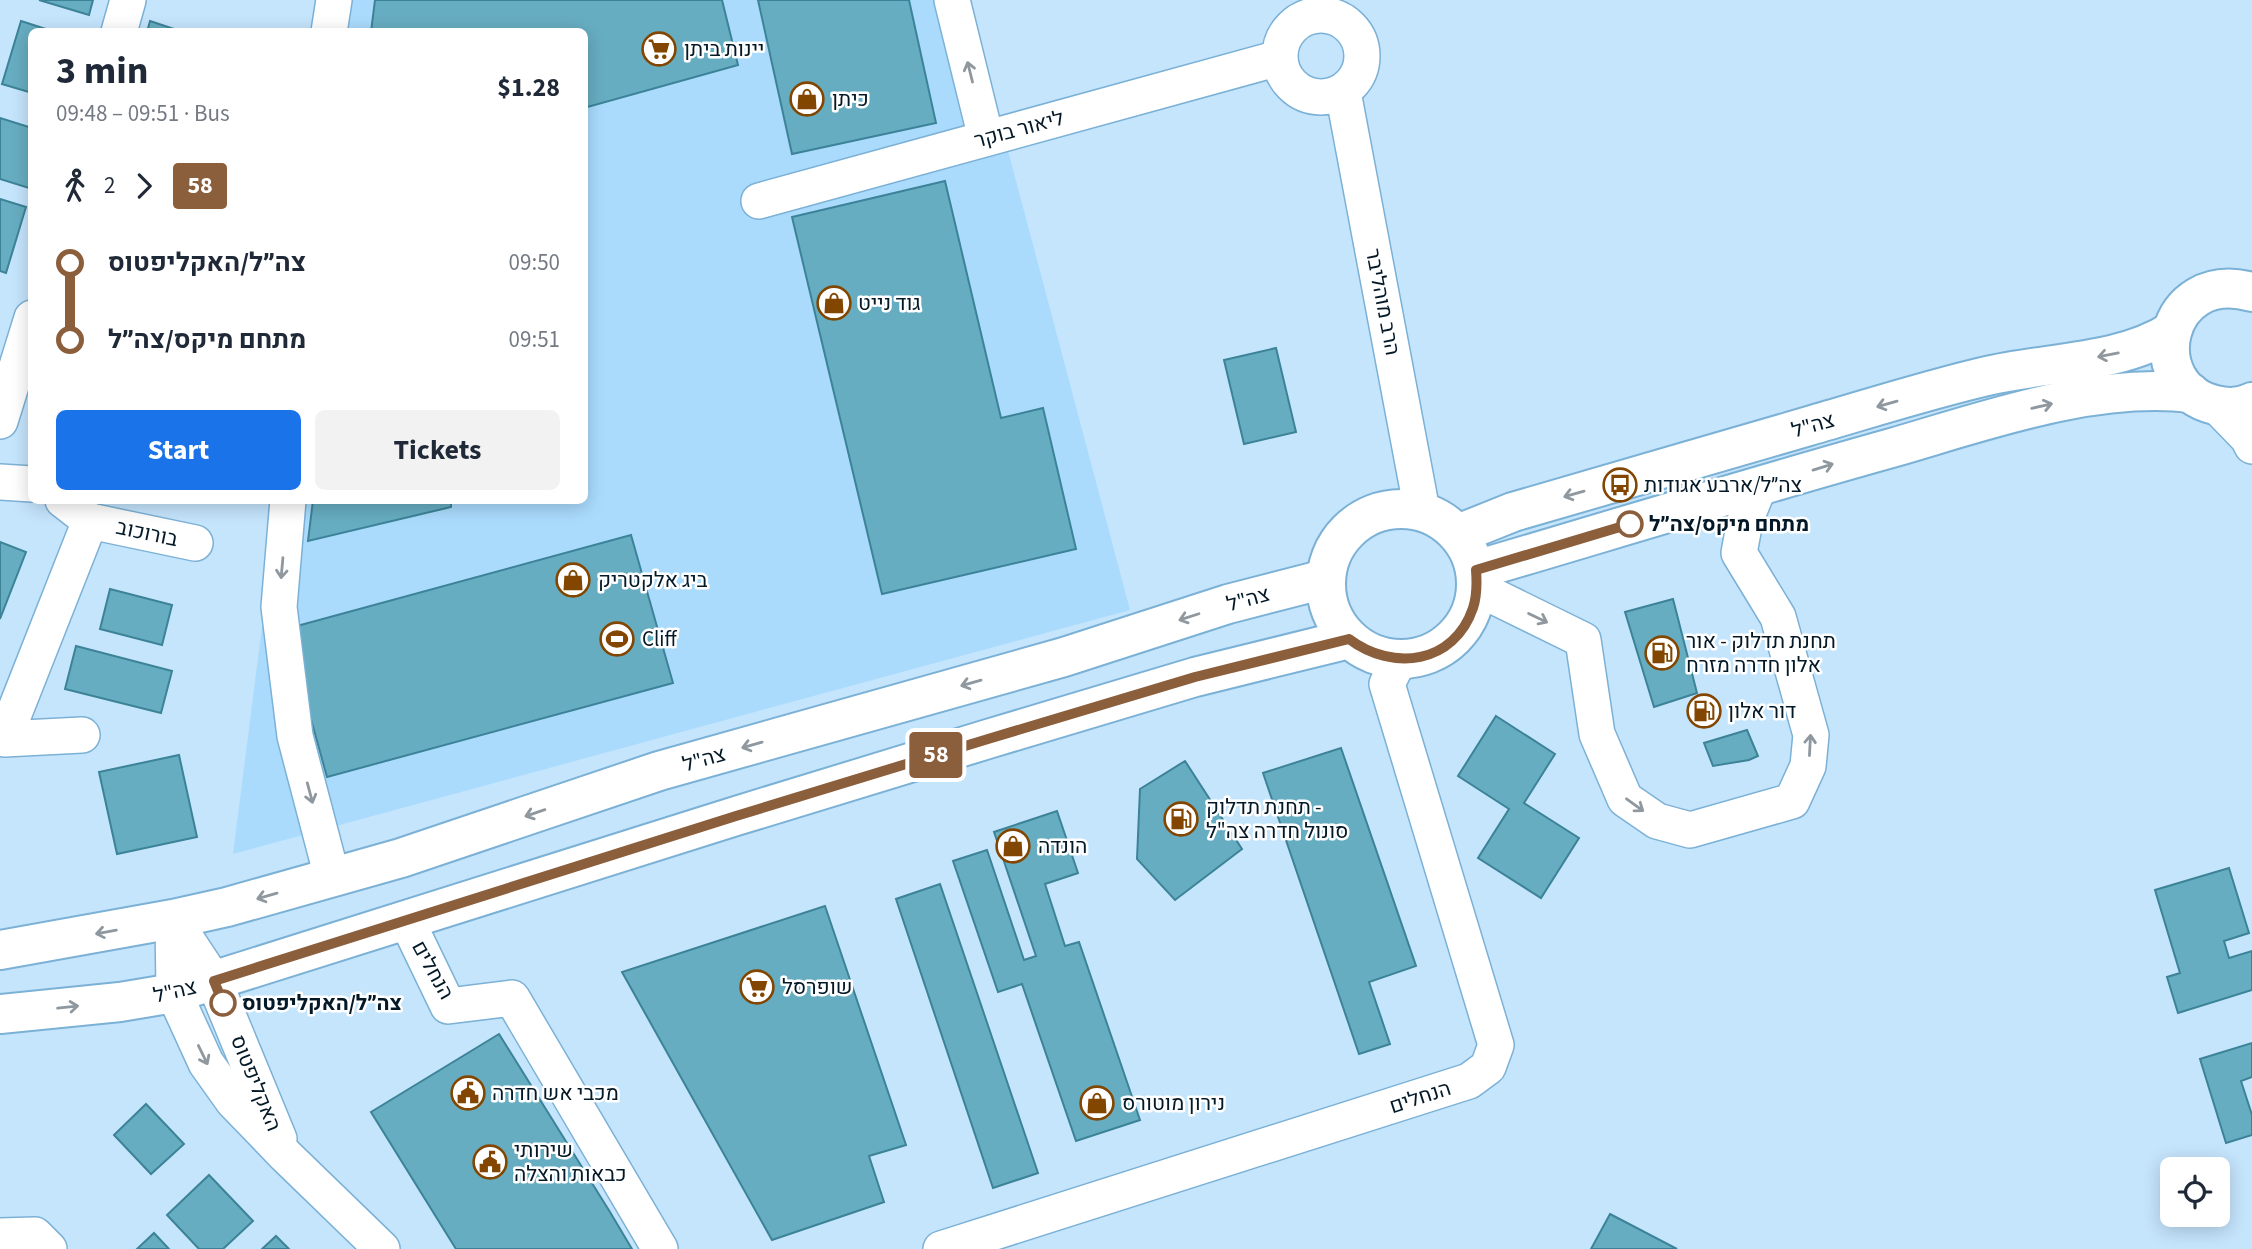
<!DOCTYPE html>
<meta charset="utf-8">
<style>
body{margin:0;font-family:"Source Sans 3",Heebo,sans-serif;background:#f2f2f3;color:#1f2937;height:100vh;display:flex;flex-direction:column;font-size:26px;white-space:nowrap}
*{box-sizing:border-box;margin:0}
p{font-size:23px;color:#747a83}
.icon{flex:none;width:38px;height:38px;fill:none;stroke:currentColor;stroke-width:2;stroke-linecap:round;stroke-linejoin:round}
.map{position:relative;flex:1;overflow:hidden}
.panel{position:absolute;left:28px;top:28px;width:560px;height:476px;display:flex;flex-direction:column;background:#fff;border-radius:10px;box-shadow:0 4px 18px #0003}
.panel>*{flex:none}
.badge{padding:0 14px;border-radius:5px;font-size:24px;line-height:46px}
.controls{position:absolute;left:2160px;top:1157px;display:grid;gap:14px}
.controls a{display:grid;place-items:center;width:70px;height:70px;border-radius:10px;background:#fff;box-shadow:0 4px 18px #0003;font-size:35px}
.map>.badge{position:absolute;translate:-50% -50%;box-shadow:0 0 0 4px #fff}
.legs{display:flex;align-items:center;gap:10px;height:77px;padding:0 28px;font-size:23px}
.legs p{margin-inline-start:auto}
.headline{display:flex;align-items:center;justify-content:space-between;height:119px;padding:0 28px}
h1{font-size:38px;font-weight:700;line-height:52px}
.primary-button{display:flex;gap:14px;margin-top:auto;padding:14px 28px}
.primary-button a{flex:1;height:80px;border-radius:10px;background:#1a73e8;color:#fff;font-size:28px;font-weight:700;line-height:80px;text-align:center}
.primary-button a+a{background:#f2f2f3;color:#1f2937}
ul{padding:0 28px;list-style:none}
li{display:flex;align-items:center;gap:24px;height:77px;font-size:26px}
li i{display:grid;place-items:center;width:10px;height:100%;margin:0 9px;background:currentColor}
li i::after{content:'';width:18px;height:18px;margin:-9px;border:5px solid;border-radius:50%;background:#fff}
li p{margin-inline-start:auto}
li:first-child i{background:linear-gradient(#0000 50%,currentColor 0)}
li:last-child i{background:linear-gradient(currentColor 50%,#0000 0)}
.map>svg:first-child{display:block}
.built{fill:#aadbfd}
.building{fill:#67adc2;stroke:#3c8398;stroke-width:2}
.lines{fill:none;stroke-linecap:round;stroke-linejoin:round}
.minor-casing{stroke:#7cb1d6;stroke-width:38}
.major-casing{stroke:#7cb1d6;stroke-width:42}
.minor{stroke:#fff;stroke-width:35}
.major{stroke:#fff;stroke-width:38}
.oneway{stroke:#8e989e}
.line-1-casing{stroke:#fff;stroke-width:16}
.line-1{stroke:#8b5e3c;stroke-width:10}
.stop-1-dot{fill:#fff;stroke:#8b5e3c;stroke-width:3.5}
.labels{text-anchor:middle;dominant-baseline:central;stroke-width:5;stroke-linejoin:round;paint-order:stroke}
.poi-label{font-size:21px;fill:#041927;stroke:#fff;text-anchor:start}
.street-label{font-size:21px;fill:#041927;stroke:#fff}
.stop-label{font-size:21px;font-weight:bold;fill:#041927;stroke:#fff;text-anchor:start}
</style>
<div class="map">
<svg width="2252" height="1249" viewBox="0 0 2252 1249">
<rect width="100%" height="100%" fill="#c5e5fd"/>
<!-- built -->
<path class="built" d="M342 0H968L1130 610 233 854 278 501 584 500V32L338 31Z"/>
<!-- building -->
<g class="building">
<path d="M39 0H93L89 15Z"/>
<path d="M375 0H722L738 65 584 108V32H371Z"/>
<path d="M758 0H909L936 123 792 154Z"/>
<path d="M21 21 55 32H32V93L2 84Z"/>
<path d="M150 21 183 32H147Z"/>
<path d="M0 118 32 128V189L0 179Z"/>
<path d="M945 181 1001 418 1043 408 1076 549 882 594 792 217Z"/>
<path d="M0 199 26 207 6 273 0 271Z"/>
<path d="M1276 348 1296 432 1244 444 1224 360Z"/>
<path d="M313 500H451V507L308 541Z"/>
<path d="M631 535 673 683 327 777 286 629Z"/>
<path d="M0 542 26 552 0 619Z"/>
<path d="M110 589 172 605 162 645 100 629Z"/>
<path d="M1673 599 1697 693 1654 707 1625 612Z"/>
<path d="M76 646 172 671 161 713 65 689Z"/>
<path d="M1496 716 1555 754 1524 803 1579 838 1541 898 1478 858 1509 809 1458 776Z"/>
<path d="M1747 730 1758 756 1749 760 1713 766 1704 743Z"/>
<path d="M1341 748 1416 966 1369 982 1390 1044 1359 1054 1263 773Z"/>
<path d="M179 755 197 837 117 854 99 772Z"/>
<path d="M1185 761 1242 849 1175 900 1137 859 1140 789Z"/>
<path d="M1057 811 1078 873 1045 884 1065 946 1079 942 1140 1120 1076 1141 1022 984 998 992 953 861 987 850 1024 960 1036 956 994 832Z"/>
<path d="M2229 868 2249 933 2224 941 2229 958 2252 951V990L2178 1013 2167 977 2180 973 2155 890Z"/>
<path d="M940 884 1038 1173 993 1188 896 899Z"/>
<path d="M825 906 906 1145 869 1156 884 1202 772 1240 622 972Z"/>
<path d="M499 1034 610 1212 632 1249H456L371 1112Z"/>
<path d="M2252 1043V1077L2241 1081 2252 1115V1135L2226 1143 2200 1059Z"/>
<path d="M146 1104 184 1144 151 1174 114 1135Z"/>
<path d="M209 1175 253 1221 223 1249H199L167 1215Z"/>
<path d="M1610 1214 1677 1249H1591Z"/>
<path d="M154 1233 169 1249H137Z"/>
<path d="M276 1236 289 1249H262Z"/>
</g>
<g class="lines">
<defs>
<g id="minor">
<path d="M952 0 986 138"/>
<circle cx="1321" cy="56" r="41"/>
<path d="M119 32 128 0"/>
<path d="M329 32 334 0"/>
<path d="M1343 92 1422 511"/>
<path d="M759 201 1279 58"/>
<path d="M2216 405 2248 438 2252 446"/>
<path d="M0 421 32 318"/>
<path d="M0 482 32 484"/>
<path d="M63 500 90 521 195 543"/>
<path d="M288 500 279 607 295 736 332 877"/>
<path d="M1477 588 1583 640 1597 734 1625 799 1657 821 1690 830 1792 801 1808 766 1811 735 1778 617 1739 553 1745 521 1759 487"/>
<path d="M82 735 4 739 90 521"/>
<path d="M173 919 174 993 206 1063 233 1101 285 1155 382 1249"/>
<path d="M173 919 214 981 279 1139"/>
<path d="M407 921 448 1006 512 998 660 1249"/>
<path d="M0 1236 35 1235 49 1249"/>
<path d="M941 1249 1469 1081 1488 1067 1496 1045 1387 684 1399 660"/>
</g>
<g id="major">
<path d="M2252 292C2163 267 2140 387 2215 405 2228 408 2240 408 2252 402"/>
<circle cx="1401" cy="584" r="75"/>
<path d="M1458 534 1513 512C1612 483 1710 455 1809 426 1868 409 1927 390 1987 376 2046 362 2121 364 2172 331"/>
<path d="M1476 570C1615 529 1755 486 1895 447 1988 420 2093 382 2191 393"/>
<path d="M0 950 173 919 227 907 401 858 659 771 1064 657 1228 604 1325 579"/>
<path d="M0 1014 120 1002 174 993 736 816 988 739 1195 677 1349 639"/>
</g>
</defs>
<!-- minor casing -->
<use href="#minor" class="minor-casing"/>
<!-- major casing -->
<use href="#major" class="major-casing"/>
<!-- minor -->
<use href="#minor" class="minor"/>
<!-- major -->
<use href="#major" class="major"/>
</g>
<!-- one-way arrows -->
<defs><path id="oneway-shaft" d="M-6 0H5M1.5-3L5.5 0L1.5 3" fill="none" stroke-width="1.6" stroke-linecap="round" stroke-linejoin="round" transform="scale(1.75)"/></defs>
<g class="oneway">
<use href="#oneway-shaft" transform="translate(970 72) rotate(-104)"/>
<use href="#oneway-shaft" transform="translate(2108 355) rotate(169)"/>
<use href="#oneway-shaft" transform="translate(1887 404) rotate(164)"/>
<use href="#oneway-shaft" transform="translate(2042 406) rotate(-13)"/>
<use href="#oneway-shaft" transform="translate(1823 467) rotate(-17)"/>
<use href="#oneway-shaft" transform="translate(1574 494) rotate(164)"/>
<use href="#oneway-shaft" transform="translate(282 568) rotate(95)"/>
<use href="#oneway-shaft" transform="translate(1189 617) rotate(162)"/>
<use href="#oneway-shaft" transform="translate(1538 618) rotate(26)"/>
<use href="#oneway-shaft" transform="translate(971 683) rotate(164)"/>
<use href="#oneway-shaft" transform="translate(752 745) rotate(164)"/>
<use href="#oneway-shaft" transform="translate(1810 745) rotate(-87)"/>
<use href="#oneway-shaft" transform="translate(310 793) rotate(75)"/>
<use href="#oneway-shaft" transform="translate(1635 805) rotate(36)"/>
<use href="#oneway-shaft" transform="translate(535 813) rotate(161)"/>
<use href="#oneway-shaft" transform="translate(267 896) rotate(164)"/>
<use href="#oneway-shaft" transform="translate(106 932) rotate(170)"/>
<use href="#oneway-shaft" transform="translate(68 1007) rotate(-6)"/>
<use href="#oneway-shaft" transform="translate(203 1055) rotate(64)"/>
</g>
<g class="lines">
<defs>
<path id="line-1" d="M223 1003 214 981 736 816 988 739 1195 677 1349 639C1393 672 1454 664 1473 608 1477 596 1477 583 1476 570L1630 524"/>
</defs>
<!-- line-1 casing -->
<use href="#line-1" class="line-1-casing"/>
<!-- line-1 -->
<use href="#line-1" class="line-1"/>
</g>
<!-- icons -->
<defs>
<symbol id="supermarket-ring" viewBox="-11 -11 22 22"><circle r="9.5" fill="#fff" stroke="#824600" stroke-width="1.5"/><path d="M-6-5.5h2.5l.6 2H6L4.5 2H-2.5L-4.4-4H-6ZM-1.5 3.2a1.3 1.3 0 1 0 .1 0ZM3 3.2a1.3 1.3 0 1 0 .1 0Z" fill="#824600"/></symbol>
<symbol id="shop-ring" viewBox="-11 -11 22 22"><circle r="9.5" fill="#fff" stroke="#824600" stroke-width="1.5"/><path d="M-5-2.5h2.3a2.7 3.5 0 0 1 5.4 0H5L5.5 6h-11ZM-1.5-2.5h3a1.5 2.3 0 0 0-3 0Z" fill="#824600"/></symbol>
<symbol id="bus-ring" viewBox="-11 -11 22 22"><circle r="9.5" fill="#fff" stroke="#824600" stroke-width="1.5"/><path d="M-5-6H5V4H4V6H2V4H-2V6H-4V4H-5ZM-3.5-4V0h7V-4ZM-3.5 1.2v1.5H-2V1.2ZM2 1.2v1.5H3.5V1.2Z" fill="#824600"/></symbol>
<symbol id="stadium-ring" viewBox="-11 -11 22 22"><circle r="9.5" fill="#fff" stroke="#824600" stroke-width="1.5"/><path d="M0-5a6.5 5 0 1 0 0 10a6.5 5 0 1 0 0-10ZM-3.5-1.8h7v3.6h-7Z" fill="#824600"/></symbol>
<symbol id="fuel-ring" viewBox="-11 -11 22 22"><circle r="9.5" fill="#fff" stroke="#824600" stroke-width="1.5"/><path d="M-5.5-6h7V0h2V4h1.3V-2.5L3-4.5l.8-.8L6-3V5H2.5V1h-1V6h-7ZM-4.2-4.7v3.2H.2V-4.7Z" fill="#824600"/></symbol>
<symbol id="civic-ring" viewBox="-11 -11 22 22"><circle r="9.5" fill="#fff" stroke="#824600" stroke-width="1.5"/><path d="M-.6-6.5H3V-4.5H.6V-3L4-1V1h2V6H-6V1h2V-1L-.6-3ZM-1.2 2.5V6h2.4V2.5Z" fill="#824600"/></symbol>
</defs>
<g fill-rule="evenodd">
<use href="#supermarket-ring" x="640" y="30" width="38" height="38"/>
<use href="#shop-ring" x="788" y="80" width="38" height="38"/>
<use href="#shop-ring" x="815" y="284" width="38" height="38"/>
<use href="#bus-ring" x="1601" y="466" width="38" height="38"/>
<use href="#shop-ring" x="554" y="561" width="38" height="38"/>
<use href="#stadium-ring" x="598" y="620" width="38" height="38"/>
<use href="#fuel-ring" x="1643" y="634" width="38" height="38"/>
<use href="#fuel-ring" x="1685" y="692" width="38" height="38"/>
<use href="#fuel-ring" x="1162" y="800" width="38" height="38"/>
<use href="#shop-ring" x="994" y="827" width="38" height="38"/>
<use href="#supermarket-ring" x="738" y="968" width="38" height="38"/>
<use href="#civic-ring" x="449" y="1074" width="38" height="38"/>
<use href="#shop-ring" x="1078" y="1084" width="38" height="38"/>
<use href="#civic-ring" x="471" y="1143" width="38" height="38"/>
</g>
<!-- markers -->
<g class="stop-1-dot">
<circle cx="1630" cy="524" r="12"/>
<circle cx="223" cy="1003" r="12"/>
</g>
<g class="labels">
<!-- poi labels -->
<g class="poi-label">
<text x="684" y="49">יינות ביתן</text>
<text x="832" y="99">כיתן</text>
<text x="858" y="303">גוד נייט</text>
<text x="1644" y="485">צה״ל/ארבע אגודות</text>
<text x="598" y="580">ביג אלקטריק</text>
<text x="642" y="639">Cliff</text>
<text x="1686" y="641">תחנת תדלוק - אור<tspan x="1686" dy="24">אלון חדרה מזרח</tspan></text>
<text x="1728" y="711">דור אלון</text>
<text x="1206" y="807">תחנת תדלוק -<tspan x="1206" dy="24">סונול חדרה צה"ל</tspan></text>
<text x="1038" y="846">הונדה</text>
<text x="782" y="987">שופרסל</text>
<text x="492" y="1093">מכבי אש חדרה</text>
<text x="1122" y="1103">נירון מוטורס</text>
<text x="514" y="1150">שירותי<tspan x="514" dy="24">כבאות והצלה</tspan></text>
</g>
<!-- street labels -->
<g class="street-label">
<text transform="translate(1019 129) rotate(-15)">ליאור בוקר</text>
<text transform="translate(1383 302) rotate(79)">הרב מוהליבר</text>
<text transform="translate(1813 425) rotate(-16)">צה"ל</text>
<text transform="translate(147 533) rotate(12)">בורוכוב</text>
<text transform="translate(1248 599) rotate(-15)">צה"ל</text>
<text transform="translate(704 759) rotate(-16)">צה"ל</text>
<text transform="translate(433 970) rotate(61)">הנחלים</text>
<text transform="translate(175 991) rotate(-13)">צה"ל</text>
<text transform="translate(256 1083) rotate(68)">האקליפטוס</text>
<text transform="translate(1420 1097) rotate(-18)">הנחלים</text>
</g>
<!-- stop labels -->
<g class="stop-label">
<text x="1649" y="524">מתחם מיקס/צה״ל</text>
<text x="242" y="1003">צה״ל/האקליפטוס</text>
</g>
</g>
</svg>
<div class="controls">
<a><svg class="icon" aria-label="locate" viewBox="0 0 24 24"><circle cx="12" cy="12" r="6"/><path d="M12 2v4M12 18v4M2 12h4M18 12h4"/></svg></a>
</div>
<b class="badge" style="left:936px;top:755px;background:#8b5e3c;color:#fff">58</b>
<section class="panel">
<div class="headline"><div><h1>3 min</h1><p>09:48 – 09:51 · Bus</p></div><b>$1.28</b></div>
<div class="legs"><svg class="icon" aria-label="walk" viewBox="0 0 24 24"><circle cx="13" cy="4" r="2"/><path d="M13 8l-2 6 4 7M11 14l-3 7M7 12l3-4h3l4 4"/></svg>2<svg class="icon" aria-label="forward" viewBox="0 0 24 24"><path d="M9 5l7 7-7 7"/></svg><b class="badge" style="background:#8b5e3c;color:#fff">58</b></div>
<ul>
<li><i style="color:#8b5e3c"></i><b>צה״ל/האקליפטוס</b><p>09:50</p></li>
<li><i style="color:#8b5e3c"></i><b>מתחם מיקס/צה״ל</b><p>09:51</p></li>
</ul>
<div class="primary-button"><a>Start</a><a>Tickets</a></div>
</section>
</div>
